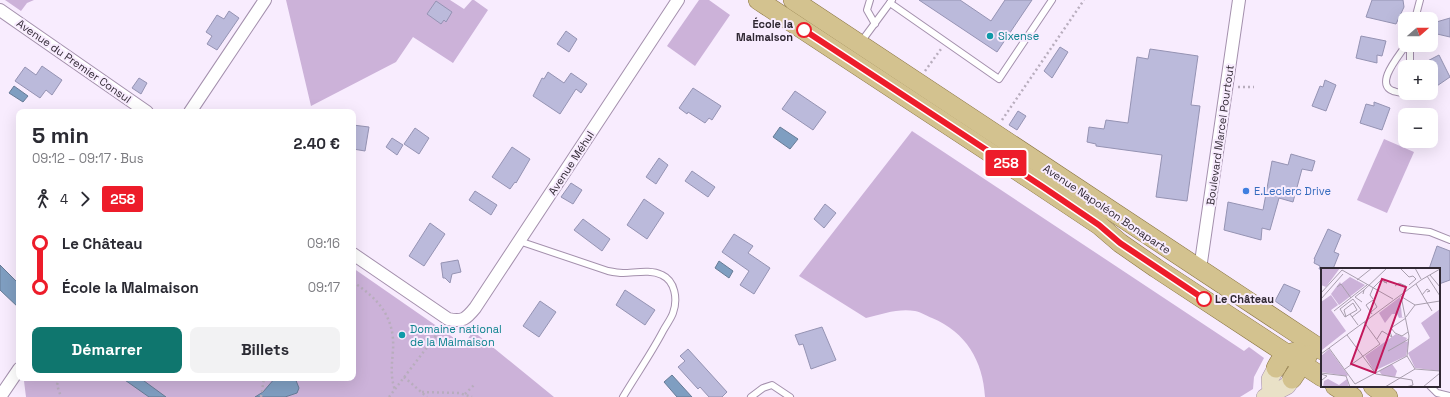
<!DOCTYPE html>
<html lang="fr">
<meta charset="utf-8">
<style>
body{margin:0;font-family:"Space Grotesk",sans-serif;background:#f2f2f3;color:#2b2b33;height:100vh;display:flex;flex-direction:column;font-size:15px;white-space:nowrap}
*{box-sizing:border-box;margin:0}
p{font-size:13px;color:#7c7c81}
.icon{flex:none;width:22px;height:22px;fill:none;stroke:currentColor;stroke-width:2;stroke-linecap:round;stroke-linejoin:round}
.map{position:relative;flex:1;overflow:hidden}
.details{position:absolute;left:16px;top:109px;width:340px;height:272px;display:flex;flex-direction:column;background:#fff;border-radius:8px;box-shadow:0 4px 16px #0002}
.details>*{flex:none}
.badge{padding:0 8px;border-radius:3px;font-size:14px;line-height:26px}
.needle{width:26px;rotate:70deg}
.controls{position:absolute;left:1398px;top:12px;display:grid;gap:8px}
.controls a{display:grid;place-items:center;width:40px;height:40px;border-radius:8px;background:#fff;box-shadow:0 4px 16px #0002;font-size:20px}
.map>.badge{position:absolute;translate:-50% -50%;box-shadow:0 0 0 2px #fff}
.legs{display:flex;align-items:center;gap:6px;height:44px;padding:0 16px;font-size:13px}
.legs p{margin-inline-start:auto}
.headline{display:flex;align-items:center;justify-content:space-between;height:68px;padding:0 16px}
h1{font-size:22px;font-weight:800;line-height:30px}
.primary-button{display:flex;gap:8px;margin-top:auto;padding:8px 16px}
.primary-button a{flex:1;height:46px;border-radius:8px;background:#0f766e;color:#fff;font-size:16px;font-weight:800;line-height:46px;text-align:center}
.primary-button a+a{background:#f2f2f3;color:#2b2b33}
ul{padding:0 16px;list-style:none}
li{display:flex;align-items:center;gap:14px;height:44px;font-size:15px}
li i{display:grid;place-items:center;width:6px;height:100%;margin:0 5px;background:currentColor}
li i::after{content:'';width:10px;height:10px;margin:-5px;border:3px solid;border-radius:50%;background:#fff}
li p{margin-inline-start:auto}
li:first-child i{background:linear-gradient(#0000 50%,currentColor 0)}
li:last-child i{background:linear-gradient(currentColor 50%,#0000 0)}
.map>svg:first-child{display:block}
.green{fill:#ccb2d9}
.water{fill:#7f9ec1;stroke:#677b96}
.building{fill:#bbbadb;stroke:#9593b3}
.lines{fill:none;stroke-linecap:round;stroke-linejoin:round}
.lane-casing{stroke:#a490ad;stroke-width:8}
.street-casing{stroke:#a490ad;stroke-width:14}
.secondary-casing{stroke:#a490ad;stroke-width:18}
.primary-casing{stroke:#87723f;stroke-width:20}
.path{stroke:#b8adbd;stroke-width:2.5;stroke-dasharray:2 3;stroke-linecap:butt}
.lane{stroke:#fff;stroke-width:6}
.street{stroke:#fff;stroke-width:12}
.secondary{stroke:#e9e1c7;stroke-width:17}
.primary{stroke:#d3c28f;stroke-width:19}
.line-1-casing{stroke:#fff;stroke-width:9}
.line-1{stroke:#ed1c2a;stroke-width:6}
.stop-1-dot{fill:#fff;stroke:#ed1c2a;stroke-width:2}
.culture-dot{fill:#0f9aa8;stroke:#f8ecfe;stroke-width:1.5}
.shop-dot{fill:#3f7fe0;stroke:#f8ecfe;stroke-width:1.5}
.labels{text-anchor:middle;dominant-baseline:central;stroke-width:4;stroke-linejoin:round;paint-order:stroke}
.stop-label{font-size:11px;font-weight:bold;fill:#302833;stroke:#f8ecfe;text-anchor:end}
.culture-label{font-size:11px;fill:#0d838f;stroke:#f8ecfe;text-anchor:start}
.street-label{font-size:11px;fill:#302833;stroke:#f8ecfe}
.shop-label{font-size:11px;fill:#366cbe;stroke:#f8ecfe;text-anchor:start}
.inset-road{fill:none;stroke:#a89ead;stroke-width:1}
.view{fill:#c2185b;fill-opacity:0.15;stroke:#c2185b;stroke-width:2}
.inset-edge{fill:none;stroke:#302833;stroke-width:2}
</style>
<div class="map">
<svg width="1450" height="397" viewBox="0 0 1450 397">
<rect width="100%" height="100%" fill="#f8ecfe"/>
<!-- green -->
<g class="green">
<path d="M5 0H34L27 3 21 11Z"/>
<path d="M286 0H450L464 9 472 0H474L488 10 453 63 413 37 396 62 311 106Z"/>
<path d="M699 0H709L730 15 695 66 667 46Z"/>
<path d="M912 131 1244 351 1249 347 1264 358 1254 377 1253 389 1240 397H985C983 361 966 332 932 318 927 316 921 312 915 311 899 308 882 314 866 318L799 276Z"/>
<path d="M1384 139 1414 152 1387 213 1357 200Z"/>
<path d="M353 268 464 345 473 331 554 397H26L24 381 26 378H353Z"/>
</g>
<!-- water -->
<g class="water">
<path d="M14 86 28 96 23 102 9 93Z"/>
<path d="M780 127 798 139 790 149 773 137Z"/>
<path d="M719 261 733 271 729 278 715 268Z"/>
<path d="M0 265 19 284V308L0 290Z"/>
<path d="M672 375 692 397H677L664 382Z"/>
<path d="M122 378H140L166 397H149Z"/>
<path d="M275 378H295L299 388 297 393 285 397H255L263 392Z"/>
</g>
<!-- building -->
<g class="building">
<path d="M919 0H960L991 21 1005 0H1032L997 52Z"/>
<path d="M1372 0H1403L1404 7 1396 24 1366 17Z"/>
<path d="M436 1 452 12 446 22 444 20 441 24 427 14Z"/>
<path d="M229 11 239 18 217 50 207 44 212 36 206 32 217 15 224 19Z"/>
<path d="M1450 18V37L1437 34 1433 23Z"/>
<path d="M566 31 577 39 569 52 557 44Z"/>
<path d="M1361 36 1386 41 1382 56 1377 55V63L1356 58Z"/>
<path d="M1060 47 1068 52 1052 78 1044 71Z"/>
<path d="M1150 49 1198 56 1191 105 1200 106 1187 201 1156 197 1162 155 1096 146V144L1087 142 1089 127 1104 129 1106 120 1128 123 1137 57 1148 59Z"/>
<path d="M1439 55 1450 77 1431 90V67H1416Z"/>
<path d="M42 66 62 80 52 95 46 90 40 98 15 81 25 67 36 75Z"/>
<path d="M548 72 564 83 571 73 587 84 581 93 576 89 560 114 533 96 542 78 544 79Z"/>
<path d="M139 78 147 83 141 94 132 88Z"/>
<path d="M1325 80 1336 85 1326 111 1312 106 1320 86 1323 87Z"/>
<path d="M693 88 721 106 712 120 709 118 705 123 688 112 687 114 679 108Z"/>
<path d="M795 91 826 112 813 130 782 109Z"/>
<path d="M1374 102 1390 108 1382 130 1360 123 1366 104 1374 106Z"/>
<path d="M1018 111 1026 116 1017 130 1009 125Z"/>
<path d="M353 125 369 127 365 151 353 149Z"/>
<path d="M415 128 429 138 419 154 404 144Z"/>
<path d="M392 138 403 145 397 155 386 147Z"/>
<path d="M512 147 530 159 516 183 515 182 510 189 492 177Z"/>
<path d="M1291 154 1315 161 1312 171 1302 169 1293 202 1279 198 1270 230 1262 228 1261 240 1224 230 1228 202 1263 210 1272 161 1288 165Z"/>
<path d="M659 158 668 165 656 184 646 177Z"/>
<path d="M692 171 715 187 708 197 685 181Z"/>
<path d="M571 183 582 190 573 204 561 197Z"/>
<path d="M475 191 497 205 491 215 469 200Z"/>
<path d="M644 199 664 213 647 239 627 225Z"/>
<path d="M825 204 836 213 824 228 814 219Z"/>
<path d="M583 219 610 239 602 251 574 230Z"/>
<path d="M430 223 445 234 424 266 409 256Z"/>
<path d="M1328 229 1341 235 1334 252 1339 254 1333 269H1319L1320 266 1314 263 1315 259H1314Z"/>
<path d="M734 234 753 246 748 253 770 268 754 294 740 285 749 271 722 252Z"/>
<path d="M1437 246 1450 251V280L1439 284V269H1429Z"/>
<path d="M458 260 461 272 452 274 450 283 445 278H443L441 263Z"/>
<path d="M1284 284 1300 291 1291 312 1275 301Z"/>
<path d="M625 290 655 310 645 325 616 305Z"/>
<path d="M540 301 556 312 539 337 523 326Z"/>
<path d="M822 327 836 360 811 369 803 344 799 345 795 335Z"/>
<path d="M688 349 727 392 722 397H709L700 387 698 389 678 367 685 361 680 356Z"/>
</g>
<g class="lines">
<defs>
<g id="lane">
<path d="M870 0 867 10 875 24"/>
<path d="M890 3 999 79 1052 0"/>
<path d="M1415 19 1420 0"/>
<path d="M861 42 892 0"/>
<path d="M1410 67V45"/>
<path d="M1405 92C1400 94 1397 92 1393 91 1374 84 1399 56 1406 45"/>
<path d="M1403 229 1430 232 1450 240"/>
<path d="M519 241 608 271C613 272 618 273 623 273 635 273 650 269 662 275 675 281 678 299 673 313 671 319 666 325 663 331 651 354 636 375 623 397"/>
<path d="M1430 386 1437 393 1450 396"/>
<path d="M751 397 763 388 772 385 790 397"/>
</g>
<g id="street">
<path d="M0 10 147 112"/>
<path d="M190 112 265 0"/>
<path d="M353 254 448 319C463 322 466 319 475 308L678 0"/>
<path d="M1200 269 1239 0"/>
<path d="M0 397 19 369"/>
</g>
<g id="secondary">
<path d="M1271 394 1270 379 1276 368"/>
<path d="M1265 397 1287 386 1292 379"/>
</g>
<g id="primary">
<path d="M758 0 1030 179 1099 225 1120 243 1156 268 1322 377"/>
<path d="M793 0 1322 350"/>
<path d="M1276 368C1281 358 1285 352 1298 352"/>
<path d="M1292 379 1308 355"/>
<path d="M1335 386 1353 397"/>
<path d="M1373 386 1388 397"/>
</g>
</defs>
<!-- lane casing -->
<use href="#lane" class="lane-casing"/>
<!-- street casing -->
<use href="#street" class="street-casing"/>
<!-- secondary casing -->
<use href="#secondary" class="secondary-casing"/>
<!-- primary casing -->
<use href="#primary" class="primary-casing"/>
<!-- path -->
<g class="path">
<path d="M925 71 941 49"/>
<path d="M1238 87H1254"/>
<path d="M1002 120 1084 0"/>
<path d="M353 282C379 299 395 318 393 350 392 364 390 376 395 390"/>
<path d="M404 377 427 397"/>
<path d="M59 378 57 385 61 397"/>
<path d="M422 392 459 393 472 397"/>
<path d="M465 394 475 384"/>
<path d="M261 397 264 378"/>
<path d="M389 397 441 329"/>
</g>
<!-- lane -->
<use href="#lane" class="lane"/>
<!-- street -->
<use href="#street" class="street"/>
<!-- secondary -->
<use href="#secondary" class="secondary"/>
<!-- primary -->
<use href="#primary" class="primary"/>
</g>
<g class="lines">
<defs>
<path id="line-1" d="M804 30 1043 187 1099 225 1120 243 1204 299"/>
</defs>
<!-- line-1 casing -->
<use href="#line-1" class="line-1-casing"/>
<!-- line-1 -->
<use href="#line-1" class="line-1"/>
</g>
<!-- markers -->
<g class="stop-1-dot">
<circle cx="804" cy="30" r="7"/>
<circle cx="1204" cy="299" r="7"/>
</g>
<g class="culture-dot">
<circle cx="990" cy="36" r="4"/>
<circle cx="402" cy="335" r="4"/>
</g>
<circle class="shop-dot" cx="1246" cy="191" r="4"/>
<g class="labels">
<!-- stop labels -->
<g class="stop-label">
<text x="793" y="24">École la<tspan x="793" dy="13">Malmaison</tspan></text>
<text x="1215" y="299" text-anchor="start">Le Château</text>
</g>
<!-- culture labels -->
<g class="culture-label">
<text x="998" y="36">Sixense</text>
<text x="410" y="329">Domaine national<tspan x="410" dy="13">de la Malmaison</tspan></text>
</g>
<!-- street labels -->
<g class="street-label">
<text transform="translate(74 61) rotate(35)">Avenue du Premier Consul</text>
<text transform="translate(1220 135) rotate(-82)">Boulevard Marcel Pourtout</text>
<text transform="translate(571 163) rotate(-57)">Avenue Méhul</text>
<text transform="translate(1107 209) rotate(34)">Avenue Napoléon Bonaparte</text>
</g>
<!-- shop labels -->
<g class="shop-label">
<text x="1254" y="191">E.Leclerc Drive</text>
</g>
</g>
<!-- overview -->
<g transform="translate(1321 268)">
<rect width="119" height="119" fill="#f8ecfe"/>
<path d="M0 0H19L5 19 0 17ZM29 9 44 17 18 37 10 26 19 14 20 16ZM10 27 17 37 10 42 25 63 1 82 0 34ZM79 29 81 49H84L78 50 76 46H71L64 55 58 45ZM119 41V103L94 100 87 85 109 70 100 55ZM75 66 86 70 84 74 88 73 85 88 53 103 44 88ZM8 81 27 107 26 108 0 104V88ZM71 96 76 103 74 109 61 107 58 103ZM7 111 18 117 26 111 28 119H2L3 113Z" fill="#ccb2d9"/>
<path class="inset-road" d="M94 0 100 11M80 1 88 9 83 4M109 7 119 19M106 8 119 28M36 12 51 0M95 16 111 43M88 17 95 11 92 8 88 9M74 18 78 15 85 18M16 19 20 16 30 30M52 20 60 12 66 15 63 14M52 20 49 27 52 31M43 22 66 0M0 25 21 2 72 31M101 27 106 21 109 23 106 24M80 28 88 68 86 88 94 101 119 103M81 29 94 37 119 33M0 31 22 6M41 34 34 29 43 22 42 26M13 43 46 17M50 44 56 39 52 32 45 37 51 46M29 46 36 42 32 35M25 49 23 42 32 35M31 49 40 42 32 31 19 41 24 49 29 46 37 57M85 49 94 37M85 50 70 60 74 65 81 68 87 64M26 67 55 106 91 112 92 117 85 119M56 71 61 63 71 69 69 64M8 80 34 116M67 83 88 71M0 86 100 12 119 1M24 101 59 76 43 54M0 105 25 108 29 119M0 106 6 108 1 112M34 116 86 88M64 119 94 101M102 119 119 105"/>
<path class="view" d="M61 11 85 19 54 105 30 96Z"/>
<rect width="119" height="119" class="inset-edge"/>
</g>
</svg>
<div class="controls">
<a><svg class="needle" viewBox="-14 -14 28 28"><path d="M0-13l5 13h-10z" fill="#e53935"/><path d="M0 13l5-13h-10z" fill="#7c7c81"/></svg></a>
<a>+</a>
<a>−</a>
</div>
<b class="badge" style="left:1006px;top:163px;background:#ed1c2a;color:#fff">258</b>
<section class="details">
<div class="headline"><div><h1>5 min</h1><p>09:12 – 09:17 · Bus</p></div><b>2.40 €</b></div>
<div class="legs"><svg class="icon" aria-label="walk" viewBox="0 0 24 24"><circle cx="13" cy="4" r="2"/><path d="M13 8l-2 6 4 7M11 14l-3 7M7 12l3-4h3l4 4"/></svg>4<svg class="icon" aria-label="forward" viewBox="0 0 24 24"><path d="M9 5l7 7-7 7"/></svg><b class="badge" style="background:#ed1c2a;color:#fff">258</b></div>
<ul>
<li><i style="color:#ed1c2a"></i><b>Le Château</b><p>09:16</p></li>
<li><i style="color:#ed1c2a"></i><b>École la Malmaison</b><p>09:17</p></li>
</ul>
<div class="primary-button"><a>Démarrer</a><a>Billets</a></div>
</section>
</div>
